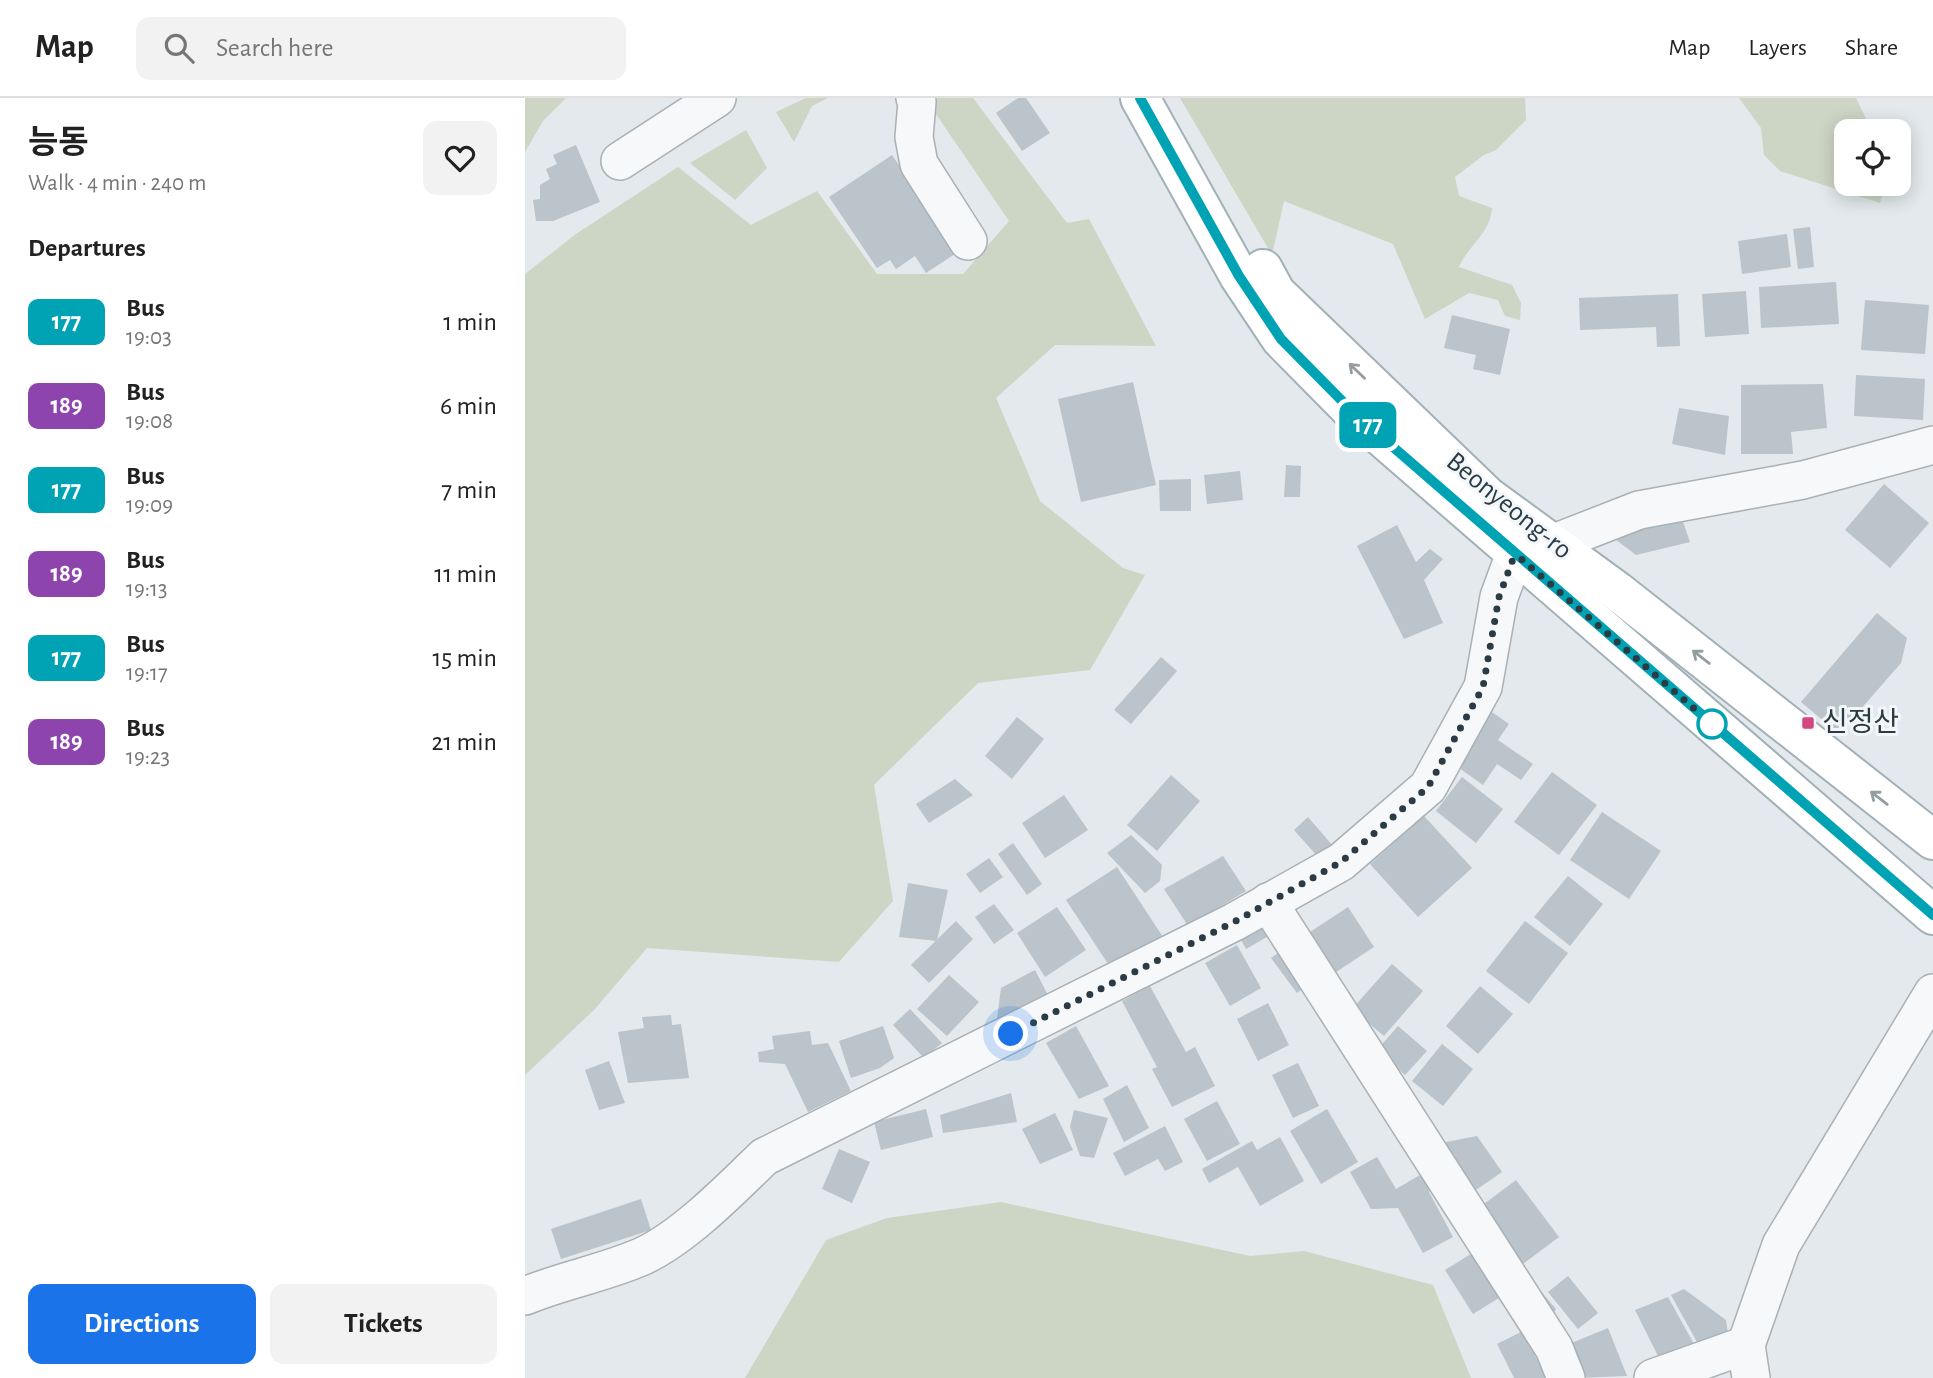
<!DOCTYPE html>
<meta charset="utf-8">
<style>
body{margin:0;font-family:"Alegreya Sans","Noto Sans KR",sans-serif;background:#f2f2f2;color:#222;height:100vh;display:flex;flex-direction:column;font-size:26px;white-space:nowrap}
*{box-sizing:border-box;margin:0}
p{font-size:23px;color:#767676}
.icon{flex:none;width:38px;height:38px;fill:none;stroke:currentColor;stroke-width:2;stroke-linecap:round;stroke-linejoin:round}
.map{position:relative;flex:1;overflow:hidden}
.sheet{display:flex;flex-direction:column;background:#fff;width:525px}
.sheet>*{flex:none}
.badge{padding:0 14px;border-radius:10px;font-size:24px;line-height:46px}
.tools{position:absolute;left:1309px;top:21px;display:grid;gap:14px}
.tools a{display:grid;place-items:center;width:77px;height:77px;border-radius:14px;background:#fff;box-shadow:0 4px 18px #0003;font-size:35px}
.you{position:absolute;width:35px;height:35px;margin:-18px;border:5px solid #fff;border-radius:50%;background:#1a73e8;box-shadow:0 0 0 10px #1a73e833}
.map>.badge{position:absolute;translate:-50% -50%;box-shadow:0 0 0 4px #fff}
h2{padding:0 28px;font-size:26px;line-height:63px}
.round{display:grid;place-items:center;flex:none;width:74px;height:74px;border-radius:14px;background:#f2f2f2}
.overview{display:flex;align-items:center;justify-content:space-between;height:119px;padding:0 28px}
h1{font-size:33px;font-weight:700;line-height:52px}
.action{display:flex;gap:14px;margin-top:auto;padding:14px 28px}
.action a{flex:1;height:80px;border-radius:14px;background:#1a73e8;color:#fff;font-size:28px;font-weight:700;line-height:80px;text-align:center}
.action a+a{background:#f2f2f2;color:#222}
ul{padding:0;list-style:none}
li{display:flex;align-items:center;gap:21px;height:84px;padding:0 28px}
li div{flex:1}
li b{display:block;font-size:26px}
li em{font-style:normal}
li .badge{min-width:77px;font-weight:700;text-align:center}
header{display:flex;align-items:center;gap:42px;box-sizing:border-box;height:98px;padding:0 35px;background:#fff;border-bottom:2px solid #e0e0e0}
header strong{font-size:33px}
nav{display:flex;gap:38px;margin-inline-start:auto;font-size:24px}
.search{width:490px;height:63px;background:#f2f2f2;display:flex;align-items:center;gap:18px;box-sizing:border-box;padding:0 24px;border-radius:14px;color:#767676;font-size:26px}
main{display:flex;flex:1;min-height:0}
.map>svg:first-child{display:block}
.green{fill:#cdd6c4}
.building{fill:#bac4ca}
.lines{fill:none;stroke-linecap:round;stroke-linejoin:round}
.minor-casing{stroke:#a8b1b7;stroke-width:40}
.major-casing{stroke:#a2b1b8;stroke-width:42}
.minor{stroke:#f6f8fa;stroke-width:37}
.major{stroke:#fff;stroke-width:38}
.oneway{stroke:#949da2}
.line-casing{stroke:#fff;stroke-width:16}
.line{stroke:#00a3b4;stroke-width:10}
.walk{stroke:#2a3b45;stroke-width:7;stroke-dasharray:0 12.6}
.poi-dot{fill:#d34680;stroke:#f3f7f9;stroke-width:2.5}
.stop-dot{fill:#fff;stroke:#00a3b4;stroke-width:3.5}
.labels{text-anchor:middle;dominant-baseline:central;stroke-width:6;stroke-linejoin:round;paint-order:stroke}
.street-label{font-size:28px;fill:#2a3b45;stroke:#f3f7f9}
.poi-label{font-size:28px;fill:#2a3b45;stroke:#f3f7f9;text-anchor:start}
</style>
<header>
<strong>Map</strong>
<div class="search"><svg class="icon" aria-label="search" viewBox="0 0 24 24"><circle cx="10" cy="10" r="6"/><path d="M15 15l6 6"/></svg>Search here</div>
<nav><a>Map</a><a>Layers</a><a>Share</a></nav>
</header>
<main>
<section class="sheet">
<div class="overview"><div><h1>능동</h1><p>Walk · 4 min · 240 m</p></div><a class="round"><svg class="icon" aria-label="heart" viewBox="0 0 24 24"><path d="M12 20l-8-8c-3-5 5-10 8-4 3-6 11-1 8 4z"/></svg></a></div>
<h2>Departures</h2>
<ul>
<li><span class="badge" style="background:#00a3b4;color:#fff">177</span><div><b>Bus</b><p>19:03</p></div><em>1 min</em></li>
<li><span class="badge" style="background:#8e44ad;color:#fff">189</span><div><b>Bus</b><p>19:08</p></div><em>6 min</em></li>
<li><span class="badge" style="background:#00a3b4;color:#fff">177</span><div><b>Bus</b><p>19:09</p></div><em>7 min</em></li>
<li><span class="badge" style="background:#8e44ad;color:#fff">189</span><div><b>Bus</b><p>19:13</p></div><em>11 min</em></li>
<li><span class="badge" style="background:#00a3b4;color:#fff">177</span><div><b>Bus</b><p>19:17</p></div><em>15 min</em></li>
<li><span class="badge" style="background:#8e44ad;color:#fff">189</span><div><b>Bus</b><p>19:23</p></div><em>21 min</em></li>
</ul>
<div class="action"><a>Directions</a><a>Tickets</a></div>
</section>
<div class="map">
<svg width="1408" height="1280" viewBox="0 0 1408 1280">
<rect width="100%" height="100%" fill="#e3e9ec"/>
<!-- green -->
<g class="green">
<path d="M0 0H41L18 23 0 54Z"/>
<path d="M281 0H303L287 8 269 44 251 14Z"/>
<path d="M400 0H448L542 125 564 121 631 248 530 247 471 300 515 403 598 470 620 477 565 572 453 585 349 687 368 803 314 864 122 850 69 912 0 977V176L51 136 153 69 226 127 292 93 352 176H438L484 123Z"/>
<path d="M655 0H1000L1001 22 971 52 959 57 930 79 934 98 967 110C966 134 943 148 934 169L987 187 996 205 995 222 980 218 973 202 944 195 900 221 868 146 759 103 747 157Z"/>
<path d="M1214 0H1331L1347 33H1321V86H1361L1355 105 1255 73 1239 57 1236 30Z"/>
<path d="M221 32 242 70 210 102 165 65Z"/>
<path d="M476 1104 725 1158 779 1153 908 1187 946 1280H220L301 1142 362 1120Z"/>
</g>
<!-- building -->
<g class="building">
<path d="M493 0H501L525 35 497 53 471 15Z"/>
<path d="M51 47 75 104 28 123H11L8 102 15 101V87L25 81 21 71 32 66 28 57Z"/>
<path d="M367 57 433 154 401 175 390 158 371 171 365 162 352 170 304 99Z"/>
<path d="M1285 129 1289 169 1273 171 1268 131Z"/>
<path d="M1262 136 1266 169 1217 176 1213 143Z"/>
<path d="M1311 184 1314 226 1236 230 1234 189Z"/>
<path d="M1221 193 1224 236 1180 239 1177 196Z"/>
<path d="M1153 196 1155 248 1132 249 1131 229 1055 232 1054 200Z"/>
<path d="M1340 202 1404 207 1400 256 1336 252Z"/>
<path d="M927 217 985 231 975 277 948 271 951 257 919 250Z"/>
<path d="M1331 277 1400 281 1398 322 1329 318Z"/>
<path d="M608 284 631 387 556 404 533 301Z"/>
<path d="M1298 286 1302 330 1266 334 1268 356H1216V287Z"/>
<path d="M1154 310 1204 318 1200 357 1147 346Z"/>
<path d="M761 367 776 368 775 399H759Z"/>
<path d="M715 373 718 402 682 406 679 377Z"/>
<path d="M666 381V413H635L634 382Z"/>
<path d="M1359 386 1404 425 1365 470 1320 432Z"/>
<path d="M1154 412 1165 444 1111 457 1090 441 1084 428Z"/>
<path d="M872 427 891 464 905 451 918 461 899 482 918 525 879 541 832 448Z"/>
<path d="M1352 515 1382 540 1376 565 1314 636 1276 604Z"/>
<path d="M636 559 652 573 606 626 589 612Z"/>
<path d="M964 612 984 626 973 642 1008 666 996 682 972 666 958 687 927 665Z"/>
<path d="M492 619 519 641 487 681 460 658Z"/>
<path d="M1027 674 1072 707 1034 757 989 724Z"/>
<path d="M646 677 675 703 632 753 602 727Z"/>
<path d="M937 679 978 711 951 745 911 713Z"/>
<path d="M430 681 448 697 404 725 391 706Z"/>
<path d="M539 697 563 732 520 760 497 725Z"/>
<path d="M1077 714 1136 753 1104 801 1045 762Z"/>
<path d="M899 718 947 770 893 819 845 766Z"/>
<path d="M783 719 808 748 794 760 769 732Z"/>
<path d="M606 737 637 767 635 783 620 795 582 755Z"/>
<path d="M488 745 517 786 502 797 473 756Z"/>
<path d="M698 758 721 793 663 828 639 791Z"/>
<path d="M464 760 478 779 455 795 441 776Z"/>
<path d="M592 769 640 842 589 875 541 802Z"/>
<path d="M1043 778 1078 806 1045 848 1009 819Z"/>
<path d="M383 785 423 792 412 843 374 839Z"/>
<path d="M469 806 489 832 469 846 450 819Z"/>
<path d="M532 809 561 852 520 879 492 835Z"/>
<path d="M823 809 849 849 805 878 779 838Z"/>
<path d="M431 823 448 841 404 885 386 867Z"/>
<path d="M1000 823 1043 855 1004 906 961 873Z"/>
<path d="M734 824 742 839 721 851 713 836Z"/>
<path d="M712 847 736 890 705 908 680 865Z"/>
<path d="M761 849 786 885 772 895 746 860Z"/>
<path d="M867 866 898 893 859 938 827 911Z"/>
<path d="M510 872 528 907 470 936 476 890Z"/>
<path d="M424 877 454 904 422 938 392 911Z"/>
<path d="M625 888 661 954 670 949 690 988 647 1009 627 971 632 969 597 903Z"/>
<path d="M955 888 988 916 953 956 921 928Z"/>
<path d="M743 905 764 947 733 963 712 921Z"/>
<path d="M385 911 417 945 399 960 368 927Z"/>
<path d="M146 917 147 927 156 926 164 980 103 985 93 934 119 930 117 919Z"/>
<path d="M358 928 369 960 355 970 326 980 314 943Z"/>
<path d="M551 928 584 988 554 1001 521 945Z"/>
<path d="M873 928 902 953 880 977 852 952Z"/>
<path d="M285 933 287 947 303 945 326 993 283 1014 260 966 234 964 233 954 249 951 247 938Z"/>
<path d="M917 946 948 971 918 1008 887 983Z"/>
<path d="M84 963 100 1005 74 1012 60 972Z"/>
<path d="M773 965 794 1008 768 1020 747 977Z"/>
<path d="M602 987 624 1030 599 1044 578 1001Z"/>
<path d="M486 995 492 1024 418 1035 415 1017Z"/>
<path d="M692 1003 715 1046 682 1063 659 1021Z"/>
<path d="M401 1011 408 1039 356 1052 349 1024Z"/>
<path d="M802 1011 833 1064 796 1086 765 1033Z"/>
<path d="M549 1012 583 1020 569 1060 555 1058 545 1029Z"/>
<path d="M530 1015 548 1052 515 1066 497 1031Z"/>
<path d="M640 1028 658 1064 640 1073 633 1061 600 1078 588 1055Z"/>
<path d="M952 1038 977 1074 945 1096 911 1046Z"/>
<path d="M755 1039 779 1083 735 1108 713 1069 684 1085 677 1071 727 1043 732 1052Z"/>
<path d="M314 1051 345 1064 327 1105 297 1091Z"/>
<path d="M852 1059 871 1091 902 1073 908 1082 904 1094 928 1139 898 1155 873 1110 846 1111 825 1074Z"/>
<path d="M991 1082 1034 1139 990 1172 947 1115Z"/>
<path d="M116 1101 126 1132 36 1161 26 1131Z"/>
<path d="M957 1149 985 1193 948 1216 920 1172Z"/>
<path d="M1043 1178 1073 1215 1053 1231 1023 1194Z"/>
<path d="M1013 1190 1031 1211 1022 1225 1001 1200Z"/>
<path d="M1159 1191 1201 1222 1204 1244 1178 1255 1146 1197Z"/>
<path d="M1143 1199 1174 1255 1140 1272 1110 1212Z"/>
<path d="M1083 1230 1102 1278 1050 1280 1037 1249Z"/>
<path d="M998 1233 1021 1280H989L972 1246Z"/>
</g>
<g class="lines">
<defs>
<g id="minor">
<path d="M390 0 392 4 389 39 394 66 443 143"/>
<path d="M95 63 192 0"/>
<path d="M743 804 1029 1250 1041 1280"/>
<path d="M0 1198C38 1182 80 1175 118 1158 159 1139 206 1091 239 1059L709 824 816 764 903 689 958 589 974 499 988 461 1114 412 1278 382 1408 347"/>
<path d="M1128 1280 1221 1247"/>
<path d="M1226 1280 1221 1247 1256 1147 1408 895"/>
</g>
<g id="major">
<path d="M615 0 714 178 756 241 830 316 1408 817"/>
<path d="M738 171 751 195 962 398 1092 493 1408 742"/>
</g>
</defs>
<!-- minor casing -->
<use href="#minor" class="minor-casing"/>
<!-- major casing -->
<use href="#major" class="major-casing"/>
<!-- minor -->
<use href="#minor" class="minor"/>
<!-- major -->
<use href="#major" class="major"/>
</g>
<!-- one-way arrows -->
<defs><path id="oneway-shaft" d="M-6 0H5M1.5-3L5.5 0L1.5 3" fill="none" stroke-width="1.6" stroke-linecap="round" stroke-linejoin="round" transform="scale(1.75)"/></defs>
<g class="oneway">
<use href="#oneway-shaft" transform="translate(832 273) rotate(-136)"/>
<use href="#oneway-shaft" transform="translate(1176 559) rotate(-142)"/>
<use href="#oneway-shaft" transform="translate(1354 700) rotate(-142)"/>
</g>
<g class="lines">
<defs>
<path id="line" d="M615 0 714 178 756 241 830 316 1408 817"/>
</defs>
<!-- line casing -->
<use href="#line" class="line-casing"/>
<!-- line -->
<use href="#line" class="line"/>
<!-- walk -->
<path class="walk" d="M486 936 709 824 816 764 903 689 958 589 974 499 988 461 994 459 1187 626"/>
</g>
<!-- markers -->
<rect class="poi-dot" x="1276" y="618" width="14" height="14" rx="3.5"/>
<circle class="stop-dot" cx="1187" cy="626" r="14"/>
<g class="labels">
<!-- street labels -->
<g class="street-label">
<text transform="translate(984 408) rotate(39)">Beonyeong-ro</text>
</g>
<!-- poi labels -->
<g class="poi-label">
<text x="1297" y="625">신정산</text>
</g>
</g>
</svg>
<div class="tools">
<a><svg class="icon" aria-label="locate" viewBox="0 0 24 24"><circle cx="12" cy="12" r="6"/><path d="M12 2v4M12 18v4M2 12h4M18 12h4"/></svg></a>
</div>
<div class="you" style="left:486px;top:936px"></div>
<b class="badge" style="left:843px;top:327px;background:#00a3b4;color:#fff">177</b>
</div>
</main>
